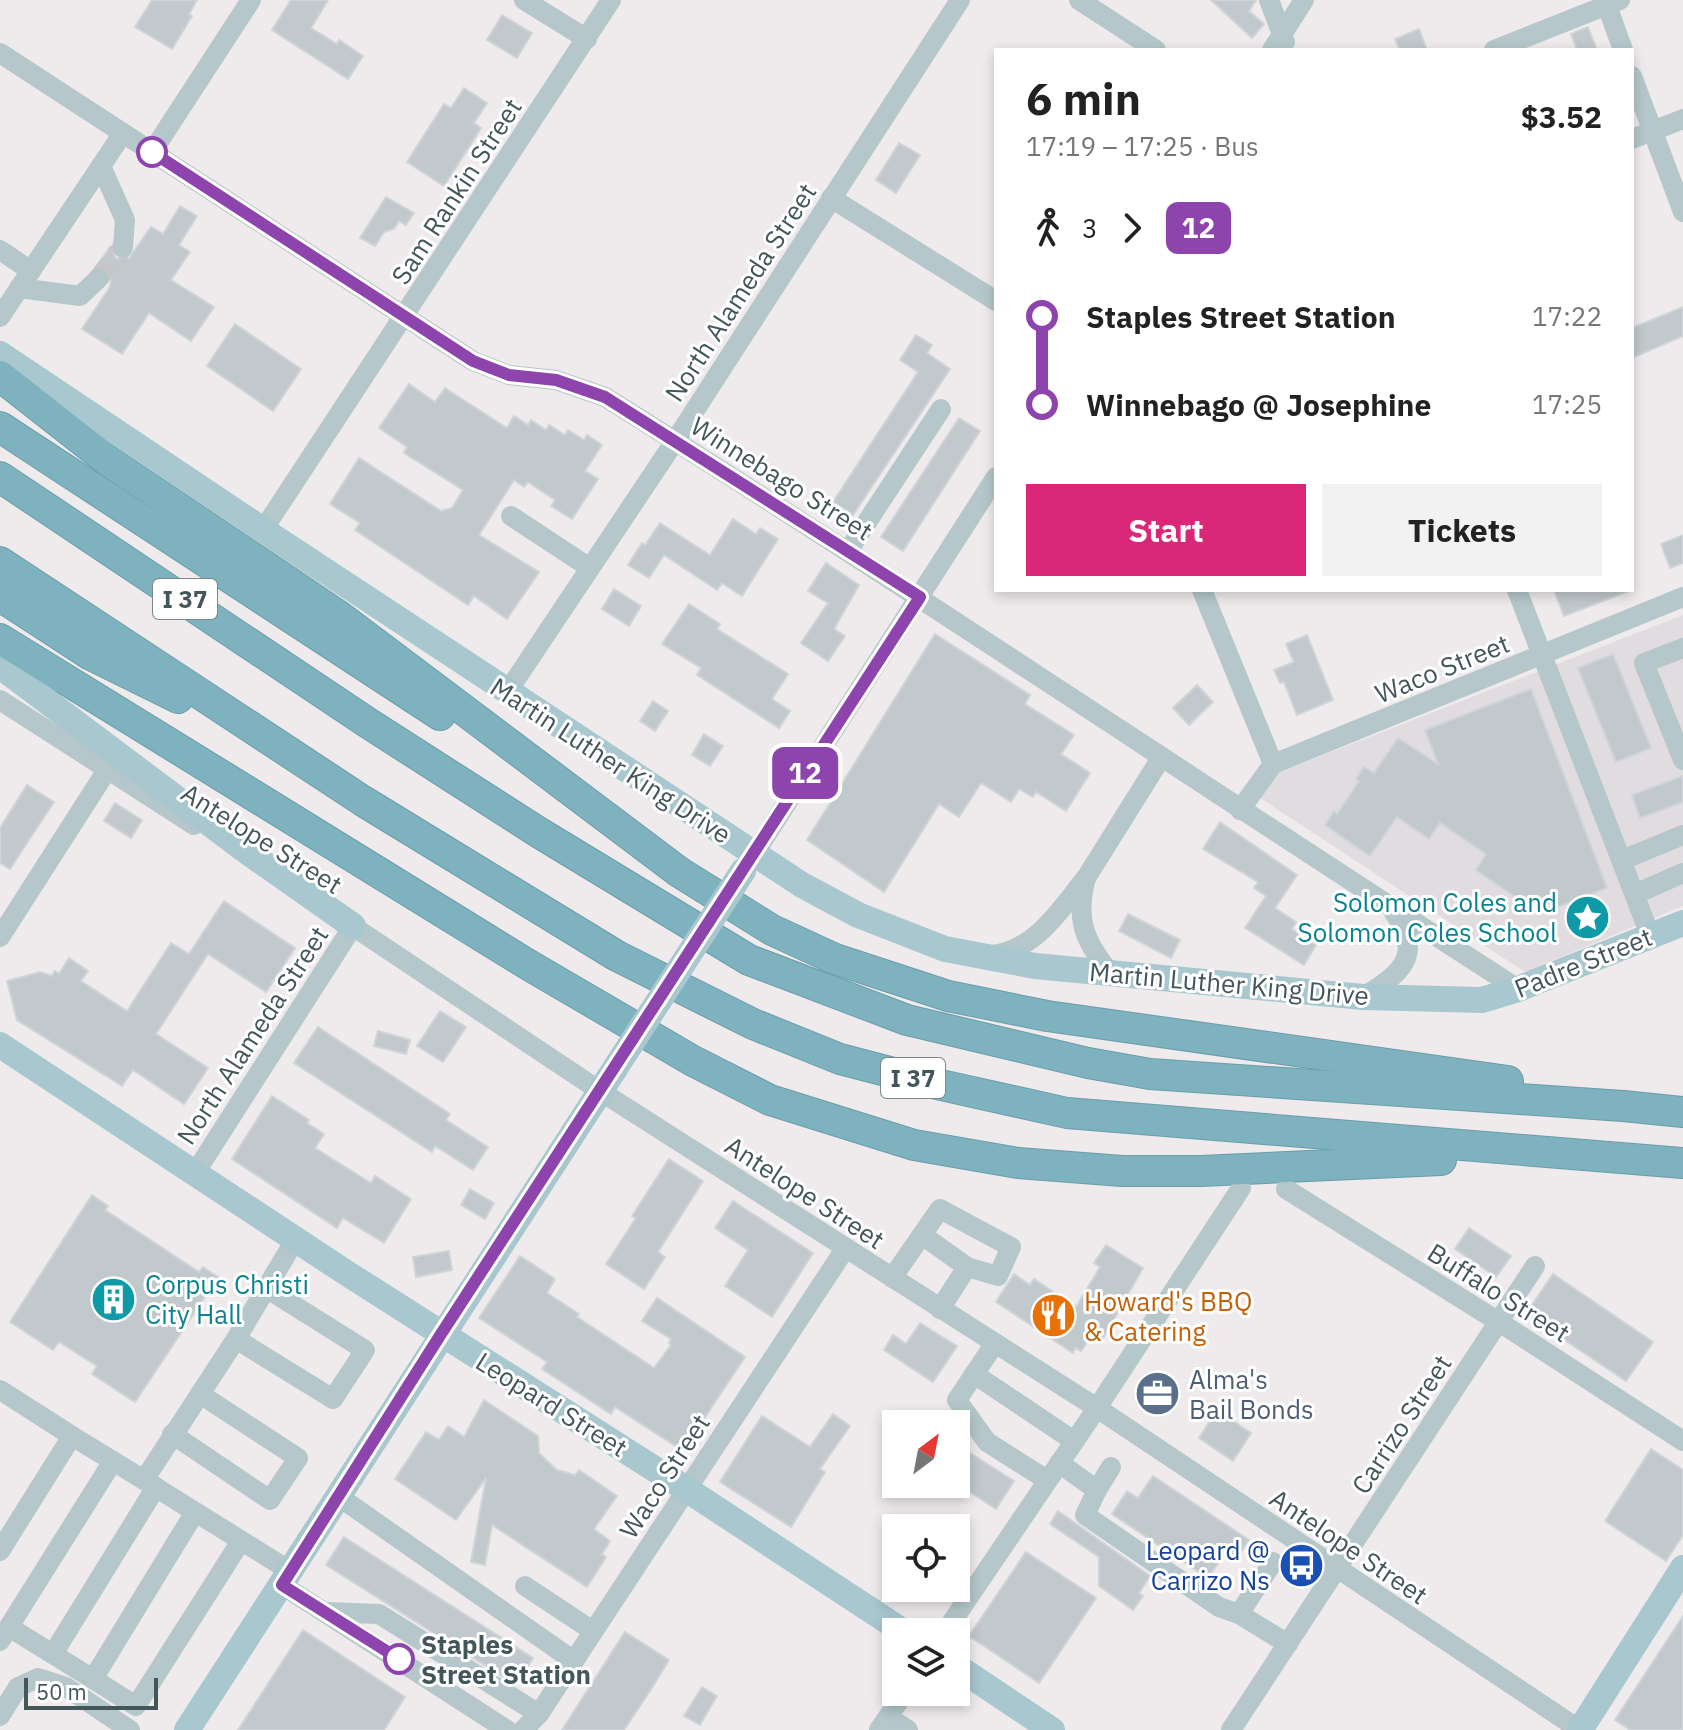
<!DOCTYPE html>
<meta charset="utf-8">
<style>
body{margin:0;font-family:"IBM Plex Sans",sans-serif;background:#f2f2f2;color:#222;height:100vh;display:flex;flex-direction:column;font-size:30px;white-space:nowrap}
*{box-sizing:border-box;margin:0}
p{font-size:26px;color:#767676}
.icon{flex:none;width:44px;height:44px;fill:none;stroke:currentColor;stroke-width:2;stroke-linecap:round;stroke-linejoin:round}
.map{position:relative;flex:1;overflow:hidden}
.drawer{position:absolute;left:994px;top:48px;width:640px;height:544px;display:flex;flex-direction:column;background:#fff;border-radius:0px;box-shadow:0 4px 12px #0003}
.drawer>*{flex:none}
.badge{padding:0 16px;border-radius:12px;font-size:28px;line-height:52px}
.needle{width:52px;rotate:32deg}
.tools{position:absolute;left:882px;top:1410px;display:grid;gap:16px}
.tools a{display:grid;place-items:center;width:88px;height:88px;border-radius:0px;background:#fff;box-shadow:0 4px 12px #0003;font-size:40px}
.scale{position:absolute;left:24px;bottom:20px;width:134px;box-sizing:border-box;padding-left:8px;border:4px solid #43565a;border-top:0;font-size:22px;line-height:28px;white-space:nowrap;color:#43565a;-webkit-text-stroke:6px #fff;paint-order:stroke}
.map>.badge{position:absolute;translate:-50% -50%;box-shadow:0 0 0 4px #fff}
.legs{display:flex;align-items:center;gap:12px;height:88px;padding:0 32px;font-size:26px}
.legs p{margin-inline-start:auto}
.head{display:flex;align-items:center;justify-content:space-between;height:136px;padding:0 32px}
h1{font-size:44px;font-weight:700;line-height:60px}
.action{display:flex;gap:16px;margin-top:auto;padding:16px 32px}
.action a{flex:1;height:92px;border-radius:0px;background:#db2777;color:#fff;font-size:32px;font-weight:700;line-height:92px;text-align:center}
.action a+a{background:#f2f2f2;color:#222}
ul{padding:0 32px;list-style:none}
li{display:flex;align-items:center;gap:28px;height:88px;font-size:30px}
li i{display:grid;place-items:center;width:12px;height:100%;margin:0 10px;background:currentColor}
li i::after{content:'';width:20px;height:20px;margin:-10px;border:6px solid;border-radius:50%;background:#fff}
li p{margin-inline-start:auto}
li:first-child i{background:linear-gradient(#0000 50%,currentColor 0)}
li:last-child i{background:linear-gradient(currentColor 50%,#0000 0)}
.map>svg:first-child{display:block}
.education{fill:#e0dcdf}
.building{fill:#c2c9cc;stroke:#cfd4d8;stroke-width:2}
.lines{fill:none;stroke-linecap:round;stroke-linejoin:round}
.minor-tunnel{stroke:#c4c6c8;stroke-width:20;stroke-dasharray:20 10;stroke-linecap:butt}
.highway-casing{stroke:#6a9dab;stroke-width:32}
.minor{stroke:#b5c7ca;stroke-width:20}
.major{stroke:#a8c7ce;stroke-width:26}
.highway{stroke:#7eb2bf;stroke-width:30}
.major-bridge{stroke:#a8c7ce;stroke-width:26}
.line-1-casing{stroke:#fff;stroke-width:18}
.line-1{stroke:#8e44ad;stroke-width:12}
.stop-1-dot{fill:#fff;stroke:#8e44ad;stroke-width:4}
.labels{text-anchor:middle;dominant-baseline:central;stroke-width:6;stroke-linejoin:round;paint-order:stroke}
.shield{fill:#fff;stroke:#7b898c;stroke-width:2}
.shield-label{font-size:24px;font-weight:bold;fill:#43565a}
.street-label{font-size:26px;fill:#43565a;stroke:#fff}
.culture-label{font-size:26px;fill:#0d838f;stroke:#fff;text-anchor:end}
.food-label{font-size:26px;fill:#c56008;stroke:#fff;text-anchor:start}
.service-label{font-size:26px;fill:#4e5e75;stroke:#fff;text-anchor:start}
.transit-label{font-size:26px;fill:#164399;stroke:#fff;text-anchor:end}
.stop-label{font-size:26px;font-weight:bold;fill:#43565a;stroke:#fff;text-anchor:start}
</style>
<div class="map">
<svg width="1683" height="1730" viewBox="0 0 1683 1730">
<rect width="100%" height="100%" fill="#efebec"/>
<!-- education -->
<path class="education" d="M1683 615V906L1525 972 1257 796 1272 775Z"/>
<!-- building -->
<g class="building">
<path d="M152 0H197L189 14 192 16 172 49 135 27Z"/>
<path d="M291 0H328L311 28 337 44 339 40 363 56 348 79 272 30Z"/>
<path d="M1211 0H1256L1249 11 1264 24 1252 38Z"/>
<path d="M502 15 532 33 517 58 487 40Z"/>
<path d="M1588 27 1597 50H1577L1571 34Z"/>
<path d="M1419 29 1427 50H1400L1395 39Z"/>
<path d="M464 88 487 103 474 123 481 128 444 186 407 162 444 104 451 108Z"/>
<path d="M899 143 920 155 896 193 876 180Z"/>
<path d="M386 197 414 213 406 225 399 221 394 229 384 232 375 246 360 238Z"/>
<path d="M180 206 197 216 179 245 190 252 171 280 214 307 191 341 149 313 122 354 82 329 110 287 111 277 108 271 97 266 110 247 116 258H129L151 227 163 234Z"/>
<path d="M1683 307V336L1632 358V328Z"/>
<path d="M235 324 301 369 273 411 207 366Z"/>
<path d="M916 335 932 345 927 353 950 369 853 515 833 502 918 372 900 360Z"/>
<path d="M409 384 435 402 445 388 507 428 514 416 528 425 531 420 546 430 549 425 565 435 568 430 584 440 587 435 602 445 585 471 598 479 572 519 551 506 555 500 528 482 524 487 514 480 479 535 539 572 507 619 474 596 468 605 355 530 360 523 330 504 359 458 441 511 452 508 463 490 404 453 407 447 379 428Z"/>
<path d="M959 418 980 431 903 551 881 537Z"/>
<path d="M733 519 756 534 760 528 778 539 742 596 722 583 717 590 664 555 649 578 628 565 642 543 645 545 660 523 710 555Z"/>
<path d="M1683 535V563L1670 568 1661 544Z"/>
<path d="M826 563 859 585 834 629 845 636 828 661 801 643 828 603 808 591Z"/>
<path d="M614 589 641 606 629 626 602 609Z"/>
<path d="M1554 590H1629V591L1564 616Z"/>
<path d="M689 604 720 624 717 629 788 674 772 699 790 711 779 728 697 675 701 668 662 644Z"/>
<path d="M935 634 1030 695 1025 704 1074 735 1061 754 1090 773 1066 811 1036 792 1033 797 1019 789 1011 802 981 783 959 817 939 804 884 892 807 840Z"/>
<path d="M1307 635 1333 700 1297 715 1284 682 1280 683 1274 670 1294 662 1286 644Z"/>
<path d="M1613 654 1651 748 1616 762 1578 668Z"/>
<path d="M1197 685 1213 702 1189 725 1173 708Z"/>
<path d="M1531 689 1607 888 1540 914 1476 870 1486 854 1440 823 1429 839 1397 817 1370 856 1325 825 1334 811 1337 814 1359 781 1356 779 1364 767 1374 773 1398 738 1438 764 1425 730Z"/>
<path d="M653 701 668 711 655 731 640 721Z"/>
<path d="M704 734 723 746 710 766 692 755Z"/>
<path d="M1683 776V802L1640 818 1632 795Z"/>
<path d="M27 785 54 802 10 869 0 863V828Z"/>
<path d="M115 803 142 820 131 838 104 821Z"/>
<path d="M1220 822 1297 875 1275 908 1296 922 1292 929 1316 945 1304 965 1245 928 1266 896 1254 888 1258 882 1203 849Z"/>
<path d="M224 901 295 948 266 992 208 954 156 1034 208 1068 184 1104 133 1070 122 1086 17 1020 7 981 40 972 52 976 55 971 59 974 69 958 88 971 81 981 127 1011 171 943 189 954Z"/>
<path d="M1128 914 1180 940 1171 958 1119 931Z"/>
<path d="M440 1011 466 1027 443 1062 417 1046Z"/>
<path d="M318 1027 450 1114 446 1120 488 1147 473 1170 435 1146 432 1152 294 1063Z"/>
<path d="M378 1031 410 1040 406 1054 374 1046Z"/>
<path d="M272 1096 309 1120 307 1123 324 1134 315 1148 371 1183 375 1176 411 1199 384 1243 343 1218 337 1228 232 1159Z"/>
<path d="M669 1159 703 1181 658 1252 665 1257 644 1289 606 1264 636 1218 632 1216Z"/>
<path d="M470 1189 494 1203 485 1219 461 1205Z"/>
<path d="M92 1195 108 1206 105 1210 199 1272 203 1267 218 1277 135 1402 92 1374 97 1366 59 1342 53 1350 10 1322Z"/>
<path d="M733 1201 813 1253 772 1317 725 1286 748 1250 715 1228Z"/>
<path d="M1469 1228 1511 1256 1496 1277 1455 1249Z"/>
<path d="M1106 1245 1143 1268 1102 1340 1093 1334 1081 1351 1075 1348 1073 1353 996 1302 1014 1274 1030 1285 1034 1279 1076 1307 1100 1267 1094 1263Z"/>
<path d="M449 1251 452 1270 416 1277 413 1257Z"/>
<path d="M520 1256 555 1279 547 1293 579 1314 577 1317 654 1368 671 1345 669 1343 671 1339 642 1321 657 1298 745 1357 686 1446 680 1449 615 1407 611 1414 542 1369 547 1362 479 1318Z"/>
<path d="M1553 1274 1653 1342 1626 1381 1526 1314Z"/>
<path d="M920 1323 957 1346 933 1382 884 1350 893 1335 906 1344Z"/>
<path d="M1154 1371 1179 1389 1161 1413 1137 1395Z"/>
<path d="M484 1400 538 1436 539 1453 557 1470 575 1475 579 1470 617 1496 594 1529 610 1541 602 1554 606 1557 587 1587 492 1525 485 1565 471 1562 486 1478 456 1520 395 1479 426 1432 439 1440 448 1426 464 1437Z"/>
<path d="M1217 1410 1251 1433 1233 1461 1199 1438Z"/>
<path d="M833 1414 850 1426 820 1469 825 1472 791 1527 720 1482 762 1416 810 1447Z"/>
<path d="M956 1444 1014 1481 996 1509 956 1483Z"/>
<path d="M1651 1449 1683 1470V1535L1666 1561 1605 1521Z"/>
<path d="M1153 1476 1249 1540 1234 1562 1224 1555 1208 1578 1112 1514 1127 1491 1138 1498Z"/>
<path d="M1058 1511 1150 1576 1139 1593 1143 1596 1133 1610 1099 1586V1557L1050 1524Z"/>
<path d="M344 1537 533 1658 516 1685 326 1565Z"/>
<path d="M1026 1552 1096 1598 1039 1683 969 1636Z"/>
<path d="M1683 1616V1730H1630L1615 1720Z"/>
<path d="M303 1630 405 1697 384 1730H238Z"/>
<path d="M625 1632 669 1660 650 1691 624 1730H562Z"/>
<path d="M702 1687 717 1696 700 1725 684 1716Z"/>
</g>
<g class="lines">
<!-- minor-tunnel -->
<path class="minor-tunnel" d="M98 279 123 247"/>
<defs>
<g id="highway">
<path d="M0 376 107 460 339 616 679 872 772 930 835 959 948 996 1047 1016 1508 1081"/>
<path d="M0 427 440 715"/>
<path d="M0 477 368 723 538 832 749 960 907 1020 1088 1063 1150 1074 1623 1106 1683 1112"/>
<path d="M0 562 363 801 617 956 753 1024 840 1059 932 1083 1067 1113 1683 1163"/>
<path d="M0 596 91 655 178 698"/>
<path d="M0 639 527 964 693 1061 770 1100 914 1145 1018 1163 1122 1171H1201L1441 1160"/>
</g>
</defs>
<!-- highway casing -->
<use href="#highway" class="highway-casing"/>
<!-- minor -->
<g class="minor">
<path d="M524 0 587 39"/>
<path d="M1079 0 1156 50"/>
<path d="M1269 0 1285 42"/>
<path d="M1605 0 1623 50"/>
<path d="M1272 50 1304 0"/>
<path d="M1494 50 1620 0"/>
<path d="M0 53 473 361 509 375 556 380 605 397C913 590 1213 793 1518 989"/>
<path d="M1632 76 1683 212"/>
<path d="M1632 139 1683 119"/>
<path d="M152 152 251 0"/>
<path d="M101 166 125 220 123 247"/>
<path d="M831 198 996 301"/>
<path d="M0 250 31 271"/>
<path d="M19 288 80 296 98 279"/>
<path d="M0 317 123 133"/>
<path d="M511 516 590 568"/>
<path d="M263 530 611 0"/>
<path d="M848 551 941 409"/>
<path d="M1202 590 1273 764"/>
<path d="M1517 590 1650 935"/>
<path d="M1683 648 1644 663 1683 760"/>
<path d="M508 691 675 441 960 0"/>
<path d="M0 700 194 825"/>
<path d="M1240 810 1273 764 1683 597"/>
<path d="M754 854 996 477"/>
<path d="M1622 860 1683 835"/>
<path d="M1086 878 1161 758"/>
<path d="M1635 894 1683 873"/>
<path d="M342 919 600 1091 1097 1408 1580 1730"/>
<path d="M0 937 107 770"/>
<path d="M993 955C1037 949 1060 909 1086 878 1075 918 1084 941 1110 973"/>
<path d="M1363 997C1400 974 1425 956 1394 913"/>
<path d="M195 1173 353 926"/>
<path d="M1286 1189 1499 1322 1683 1441"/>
<path d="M922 1235 967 1267 940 1309"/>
<path d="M892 1278 940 1209 1011 1247 998 1276 967 1267"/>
<path d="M236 1339 333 1399 365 1350 266 1288"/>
<path d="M995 1343 957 1400 987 1442 1047 1480"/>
<path d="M974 1374 1074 1441"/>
<path d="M0 1390 72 1436"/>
<path d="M172 1434 270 1500 298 1458 200 1394"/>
<path d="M1059 1463 1097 1490 1111 1467"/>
<path d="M1097 1490 1085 1515 1219 1607 1239 1614"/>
<path d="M338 1496 574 1661"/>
<path d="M0 1551 72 1436 144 1480"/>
<path d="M1273 1562 1239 1614 1288 1644"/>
<path d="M290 1571 144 1480 236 1339 295 1240"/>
<path d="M282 1585 507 1730"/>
<path d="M525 1586 593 1631"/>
<path d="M328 1612 379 1614 539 1714"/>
<path d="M9 1627 93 1679 195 1512"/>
<path d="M945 1632 1097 1408 1241 1188"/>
<path d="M0 1641 113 1461"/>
<path d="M53 1654 156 1487"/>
<path d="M93 1679 136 1706 241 1541"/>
<path d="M0 1716 18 1687 38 1678 66 1687 130 1730"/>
<path d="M888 1717 908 1730"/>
<path d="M523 1730 539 1714 845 1249"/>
<path d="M879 1730 905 1692"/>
<path d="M1231 1730 1535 1266"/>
</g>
<!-- major -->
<g class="major">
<path d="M0 354 263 530 802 885 858 915 945 949 1035 966 1363 997 1482 1000 1518 989 1683 923"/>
<path d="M0 666 245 850 353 926"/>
<path d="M0 1045 348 1274 686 1489 904 1632"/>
<path d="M956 1666 1052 1730"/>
<path d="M187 1730 614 1070"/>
<path d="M1580 1730 1683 1568"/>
</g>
<!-- highway -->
<use href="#highway" class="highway"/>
<!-- major-bridge -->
<path class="major-bridge" d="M614 1070 743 871"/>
</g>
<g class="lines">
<defs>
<path id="line-1" d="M152 152 473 361 509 375 556 380 605 397 920 597 441 1334 282 1585 399 1659"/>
</defs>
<!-- line-1 casing -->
<use href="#line-1" class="line-1-casing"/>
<!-- line-1 -->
<use href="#line-1" class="line-1"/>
</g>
<!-- icons -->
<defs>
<symbol id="sight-disc" viewBox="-11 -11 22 22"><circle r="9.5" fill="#0f9aa8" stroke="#fff"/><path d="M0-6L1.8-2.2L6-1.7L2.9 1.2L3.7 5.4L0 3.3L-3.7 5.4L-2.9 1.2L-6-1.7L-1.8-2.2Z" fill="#fff"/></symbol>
<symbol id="building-disc" viewBox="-11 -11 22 22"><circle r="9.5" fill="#0f9aa8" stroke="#fff"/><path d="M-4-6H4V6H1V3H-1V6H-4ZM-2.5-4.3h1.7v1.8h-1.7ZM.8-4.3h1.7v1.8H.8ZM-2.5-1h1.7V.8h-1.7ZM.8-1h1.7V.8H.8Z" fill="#fff"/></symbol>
<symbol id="restaurant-disc" viewBox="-11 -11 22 22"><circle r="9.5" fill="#e8710a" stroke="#fff"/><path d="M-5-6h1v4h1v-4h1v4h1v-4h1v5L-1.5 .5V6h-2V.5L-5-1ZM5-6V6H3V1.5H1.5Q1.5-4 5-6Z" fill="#fff"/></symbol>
<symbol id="office-disc" viewBox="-11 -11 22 22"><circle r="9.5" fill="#5c6f8a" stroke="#fff"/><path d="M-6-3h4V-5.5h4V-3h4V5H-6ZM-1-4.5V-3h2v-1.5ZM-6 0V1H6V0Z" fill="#fff"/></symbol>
<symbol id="bus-disc" viewBox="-11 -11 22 22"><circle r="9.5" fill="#1a4fb4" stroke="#fff"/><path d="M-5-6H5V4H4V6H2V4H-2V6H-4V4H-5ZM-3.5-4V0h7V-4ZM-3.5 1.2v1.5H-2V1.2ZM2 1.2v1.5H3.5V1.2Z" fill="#fff"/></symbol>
</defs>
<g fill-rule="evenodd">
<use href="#sight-disc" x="1562" y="892" width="51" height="51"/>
<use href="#building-disc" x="88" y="1274" width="51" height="51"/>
<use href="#restaurant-disc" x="1028" y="1290" width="51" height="51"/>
<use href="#office-disc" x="1132" y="1368" width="51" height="51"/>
<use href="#bus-disc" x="1276" y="1540" width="51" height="51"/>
</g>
<!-- markers -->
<g class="stop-1-dot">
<circle cx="152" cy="152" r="14"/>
<circle cx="399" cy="1659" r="14"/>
</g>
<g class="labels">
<!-- shield labels -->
<g class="shield">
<rect x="153" y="579" width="64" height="40" rx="6"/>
<rect x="881" y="1058" width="64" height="40" rx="6"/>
</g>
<g class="shield-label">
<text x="185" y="599">I 37</text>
<text x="913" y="1078">I 37</text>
</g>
<!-- street labels -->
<g class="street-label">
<text transform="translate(456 191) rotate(-57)">Sam Rankin Street</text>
<text transform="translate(740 292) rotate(-57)">North Alameda Street</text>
<text transform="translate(782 478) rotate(32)">Winnebago Street</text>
<text transform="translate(1442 668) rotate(-22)">Waco Street</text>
<text transform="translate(611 760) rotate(33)">Martin Luther King Drive</text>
<text transform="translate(262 838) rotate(32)">Antelope Street</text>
<text transform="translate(1583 962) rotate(-22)">Padre Street</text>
<text transform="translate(1229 983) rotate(5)">Martin Luther King Drive</text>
<text transform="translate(252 1035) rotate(-57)">North Alameda Street</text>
<text transform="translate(805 1192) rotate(33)">Antelope Street</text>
<text transform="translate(1499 1292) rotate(32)">Buffalo Street</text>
<text transform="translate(552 1404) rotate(32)">Leopard Street</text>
<text transform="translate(1401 1424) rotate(-57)">Carrizo Street</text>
<text transform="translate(664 1476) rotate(-57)">Waco Street</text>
<text transform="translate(1349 1546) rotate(34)">Antelope Street</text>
</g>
<!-- culture labels -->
<g class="culture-label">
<text x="1557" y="902">Solomon Coles and<tspan x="1557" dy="30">Solomon Coles School</tspan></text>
<text x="145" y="1284" text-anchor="start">Corpus Christi<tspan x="145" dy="30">City Hall</tspan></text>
</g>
<!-- food labels -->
<g class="food-label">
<text x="1084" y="1301">Howard's BBQ<tspan x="1084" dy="30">&amp; Catering</tspan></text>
</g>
<!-- service labels -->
<g class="service-label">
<text x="1189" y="1379">Alma's<tspan x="1189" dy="30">Bail Bonds</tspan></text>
</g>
<!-- transit labels -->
<g class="transit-label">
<text x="1270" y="1550">Leopard @<tspan x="1270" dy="30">Carrizo Ns</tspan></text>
</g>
<!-- stop labels -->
<g class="stop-label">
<text x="421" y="1644">Staples<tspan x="421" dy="30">Street Station</tspan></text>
</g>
</g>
</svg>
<div class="tools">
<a><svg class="needle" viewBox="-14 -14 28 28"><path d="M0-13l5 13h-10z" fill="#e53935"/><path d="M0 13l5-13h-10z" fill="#767676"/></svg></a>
<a><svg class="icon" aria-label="locate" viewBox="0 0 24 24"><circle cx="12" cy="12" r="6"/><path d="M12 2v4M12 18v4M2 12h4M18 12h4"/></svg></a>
<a><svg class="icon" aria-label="layers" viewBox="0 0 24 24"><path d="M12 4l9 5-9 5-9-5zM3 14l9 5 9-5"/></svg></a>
</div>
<div class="scale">50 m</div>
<b class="badge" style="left:805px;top:773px;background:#8e44ad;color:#fff">12</b>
<section class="drawer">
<div class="head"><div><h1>6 min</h1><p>17:19 – 17:25 · Bus</p></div><b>$3.52</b></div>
<div class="legs"><svg class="icon" aria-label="walk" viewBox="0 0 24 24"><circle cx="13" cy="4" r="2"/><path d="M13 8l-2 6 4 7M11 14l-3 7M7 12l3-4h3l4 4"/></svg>3<svg class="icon" aria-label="forward" viewBox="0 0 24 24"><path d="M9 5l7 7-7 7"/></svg><b class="badge" style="background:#8e44ad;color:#fff">12</b></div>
<ul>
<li><i style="color:#8e44ad"></i><b>Staples Street Station</b><p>17:22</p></li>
<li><i style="color:#8e44ad"></i><b>Winnebago @ Josephine</b><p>17:25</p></li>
</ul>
<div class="action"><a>Start</a><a>Tickets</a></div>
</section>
</div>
